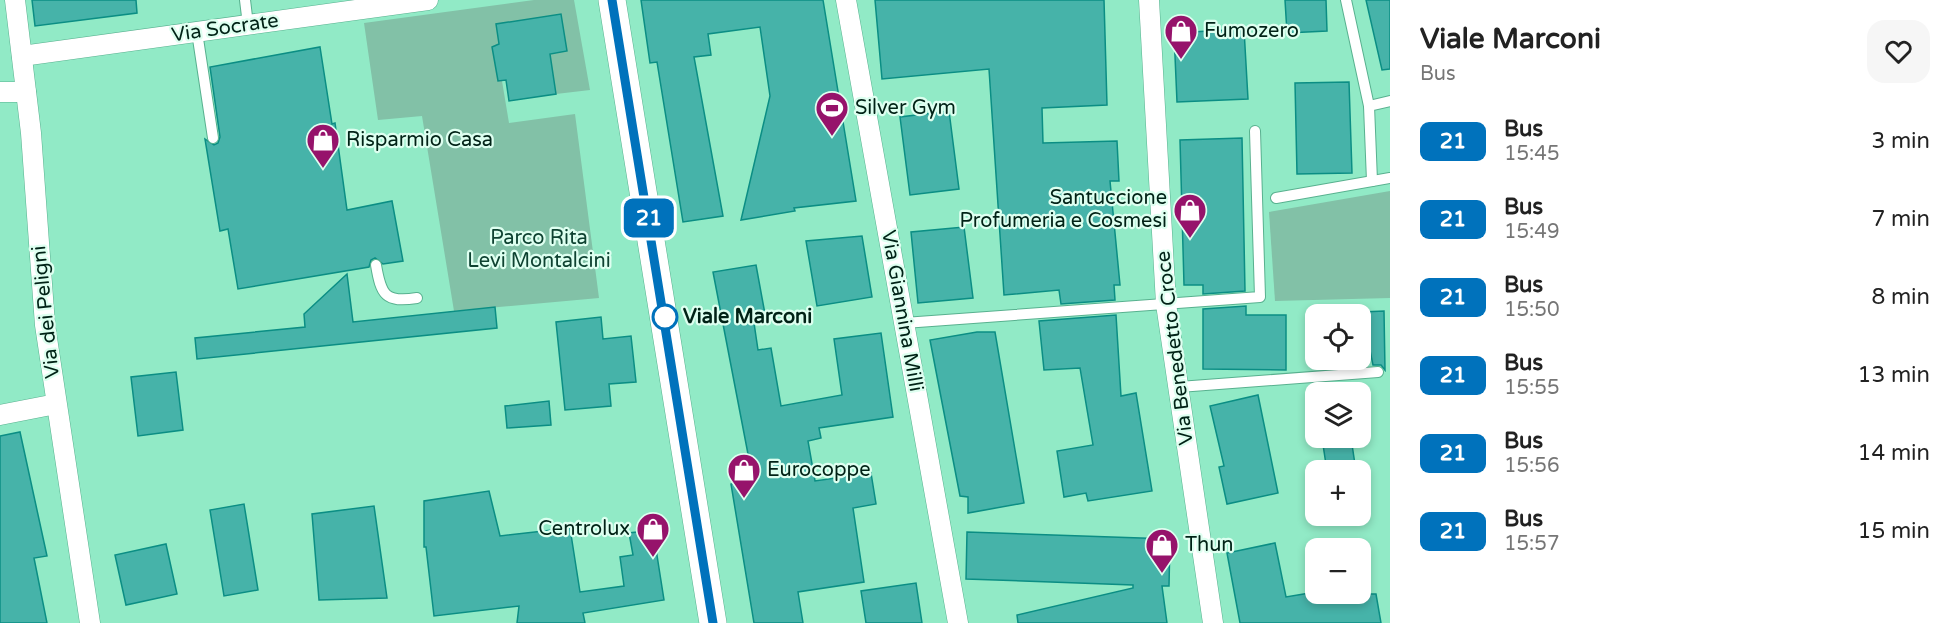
<!DOCTYPE html>
<html lang="it">
<meta charset="utf-8">
<style>
body{margin:0;font-family:"Varela Round",sans-serif;background:#f6f6f6;color:#222;height:100vh;display:flex;flex-direction:column;font-size:22px;white-space:nowrap}
*{box-sizing:border-box;margin:0}
p{font-size:20px;color:#767676}
.icon{flex:none;width:33px;height:33px;fill:none;stroke:currentColor;stroke-width:2;stroke-linecap:round;stroke-linejoin:round}
.map{position:relative;flex:1;overflow:hidden}
.details{display:flex;flex-direction:column;background:#fff;width:570px}
.details>*{flex:none}
.badge{padding:0 12px;border-radius:9px;font-size:21px;line-height:39px}
.tools{position:absolute;left:1305px;top:304px;display:grid;gap:12px}
.tools a{display:grid;place-items:center;width:66px;height:66px;border-radius:12px;background:#fff;box-shadow:0 3px 9px #0003;font-size:30px}
.map>.badge{position:absolute;translate:-50% -50%;box-shadow:0 0 0 3px #fff}
.round{display:grid;place-items:center;flex:none;width:63px;height:63px;border-radius:18px;background:#f6f6f6}
.head{display:flex;align-items:center;justify-content:space-between;height:102px;padding:0 30px}
h1{font-size:28px;font-weight:700;line-height:45px}
ul{padding:0;list-style:none}
li{display:flex;align-items:center;gap:18px;height:78px;padding:0 30px}
li div{flex:1}
li b{display:block;font-size:22px}
li em{font-style:normal}
li .badge{min-width:66px;font-weight:700;text-align:center}
main{display:flex;flex:1;min-height:0}
.map>svg:first-child{display:block}
.green{fill:#82c1a7}
.building{fill:#46b3a9;stroke:#0b8e84;stroke-width:1.5}
.lines{fill:none;stroke-linecap:round;stroke-linejoin:round}
.lane-casing{stroke:#58b18f;stroke-width:12}
.street-casing{stroke:#58b18f;stroke-width:21}
.secondary-casing{stroke:#58b18f;stroke-width:28}
.lane{stroke:#fff;stroke-width:10}
.street{stroke:#fff;stroke-width:20}
.secondary{stroke:#fff;stroke-width:27}
.line-casing{stroke:#fff;stroke-width:14}
.line{stroke:#0072bc;stroke-width:9}
.stop-dot{fill:#fff;stroke:#0072bc;stroke-width:3}
.labels{text-anchor:middle;dominant-baseline:central;stroke-width:4.5;stroke-linejoin:round;paint-order:stroke}
.street-label{font-size:20px;fill:#002216;stroke:#defff0}
.poi-label{font-size:20px;fill:#002216;stroke:#defff0;text-anchor:start}
.park-label{font-size:20px;fill:#0e4231;stroke:#defff0}
.stop-label{font-size:20px;font-weight:bold;fill:#002216;stroke:#defff0;text-anchor:start}
</style>
<main>
<div class="map">
<svg width="1390" height="623" viewBox="0 0 1390 623">
<rect width="100%" height="100%" fill="#91eac6"/>
<!-- green -->
<g class="green">
<path d="M534 0H574L590 90 556 94 550 54 566 51 560 15 496 24 499 43 493 48 498 81H502L509 123 575 114 599 298 454 311 422 116 378 120 364 23Z"/>
<path d="M1390 191V298L1275 301 1269 212Z"/>
</g>
<!-- building -->
<g class="building">
<path d="M32 0H136L137 13 35 26Z"/>
<path d="M641 0H823L856 201 794 208 795 211 741 220 770 96 760 27 708 34 711 55 694 57 723 216 683 222 657 62 650 63Z"/>
<path d="M875 0H1104L1107 105 1042 108 1043 143 1117 141 1119 181H1110L1120 285H1114L1115 300 1061 304 1059 290 1004 295 989 69 882 79Z"/>
<path d="M1285 0H1326L1327 31 1287 33Z"/>
<path d="M1366 0H1390V69L1382 70Z"/>
<path d="M561 14 567 51 550 54 556 94 509 101 506 80 498 81 492 47 499 44 496 24Z"/>
<path d="M1244 29 1248 99 1177 102 1174 33Z"/>
<path d="M320 47 332 124 335 123 347 210 392 201 403 261 383 264 375 258 371 260 369 267 238 289 228 229 220 231 205 139 214 145 218 143 220 137 210 67Z"/>
<path d="M1349 82 1352 173 1297 174 1295 83Z"/>
<path d="M949 111 959 189 910 195 900 117Z"/>
<path d="M1242 138 1245 291 1203 294V285H1184L1180 140Z"/>
<path d="M964 227 973 298 918 303 911 232Z"/>
<path d="M862 236 872 297 817 306 806 241Z"/>
<path d="M756 265 765 314 753 316 758 350 771 348 781 406 842 395 834 339 881 333 893 417 819 428 821 438 808 441 815 481 871 473 876 504 853 508 864 582 798 592 803 623H754L731 484 753 480 713 272Z"/>
<path d="M347 274 353 322 495 307 497 328 197 359 195 338 305 327 304 314Z"/>
<path d="M1246 306V315H1286V370L1203 369V309Z"/>
<path d="M1384 311 1385 370 1381 365H1373L1362 312Z"/>
<path d="M1116 315 1121 396 1136 393 1152 491 1088 501 1086 493 1064 497 1057 451 1093 445 1080 368 1044 370 1039 321Z"/>
<path d="M601 317 603 339 631 336 636 382 609 384 611 406 565 410 556 322Z"/>
<path d="M977 332H995L1024 503 968 513V497L960 496 930 340Z"/>
<path d="M176 372 183 430 138 436 131 377Z"/>
<path d="M1258 395 1278 493 1227 504 1219 467 1224 466 1210 406Z"/>
<path d="M549 401 551 425 507 428 505 406Z"/>
<path d="M20 432 47 556 34 558 47 623H0V436Z"/>
<path d="M1322 438H1351L1356 471H1327Z"/>
<path d="M489 491 500 536 570 528 580 592 624 586 620 557 633 555 629 533 653 530 664 600 583 613 585 623H517L519 606 434 616 426 547H424V501Z"/>
<path d="M244 504 258 590 224 596 210 510Z"/>
<path d="M374 506 387 598 319 600 312 514Z"/>
<path d="M967 532 1170 539 1169 586H1162L1167 623H1018L1017 615 1133 588V585L966 579Z"/>
<path d="M1275 543 1286 597 1316 592V594H1376L1381 623H1240L1227 553Z"/>
<path d="M166 544 177 594 126 605 115 555Z"/>
<path d="M916 583 922 623H866L861 591Z"/>
</g>
<g class="lines">
<defs>
<g id="lane">
<path d="M245 0 248 25"/>
<path d="M1346 0 1369 106"/>
<path d="M197 32 213 138"/>
<path d="M1372 181 1369 106 1390 101"/>
<path d="M1276 198 1390 178"/>
<path d="M376 265C381 295 385 303 417 298"/>
<path d="M904 323 1260 297 1255 131"/>
<path d="M1179 387 1378 372"/>
</g>
<g id="street">
<path d="M15 0 31 133 45 325 90 623"/>
<path d="M846 0 958 623"/>
<path d="M1149 0 1166 304 1213 623"/>
<path d="M22 56 428 0"/>
<path d="M0 92H26"/>
<path d="M0 415 56 404"/>
</g>
<path id="secondary" d="M612 0 713 623"/>
</defs>
<!-- lane casing -->
<use href="#lane" class="lane-casing"/>
<!-- street casing -->
<use href="#street" class="street-casing"/>
<!-- secondary casing -->
<use href="#secondary" class="secondary-casing"/>
<!-- lane -->
<use href="#lane" class="lane"/>
<!-- street -->
<use href="#street" class="street"/>
<!-- secondary -->
<use href="#secondary" class="secondary"/>
</g>
<g class="lines">
<defs>
<path id="line" d="M612 0 713 623"/>
</defs>
<!-- line casing -->
<use href="#line" class="line-casing"/>
<!-- line -->
<use href="#line" class="line"/>
</g>
<!-- icons -->
<defs>
<symbol id="shop-pin" viewBox="-11 -11 22 30"><path d="M0 17L-7.5 6A9.5 9.5 0 1 1 7.5 6Z" fill="#96136b" stroke="#defff0"/><path d="M-5-2.5h2.3a2.7 3.5 0 0 1 5.4 0H5L5.5 6h-11ZM-1.5-2.5h3a1.5 2.3 0 0 0-3 0Z" fill="#fff"/></symbol>
<symbol id="stadium-pin" viewBox="-11 -11 22 30"><path d="M0 17L-7.5 6A9.5 9.5 0 1 1 7.5 6Z" fill="#96136b" stroke="#defff0"/><path d="M0-5a6.5 5 0 1 0 0 10a6.5 5 0 1 0 0-10ZM-3.5-1.8h7v3.6h-7Z" fill="#fff"/></symbol>
</defs>
<g fill-rule="evenodd">
<use href="#shop-pin" x="1162" y="12" width="38" height="52"/>
<use href="#stadium-pin" x="813" y="89" width="38" height="52"/>
<use href="#shop-pin" x="304" y="121" width="38" height="52"/>
<use href="#shop-pin" x="1171" y="191" width="38" height="52"/>
<use href="#shop-pin" x="725" y="451" width="38" height="52"/>
<use href="#shop-pin" x="634" y="510" width="38" height="52"/>
<use href="#shop-pin" x="1143" y="526" width="38" height="52"/>
</g>
<!-- markers -->
<circle class="stop-dot" cx="665" cy="317" r="12"/>
<g class="labels">
<!-- street labels -->
<g class="street-label">
<text transform="translate(225 28) rotate(-8)">Via Socrate</text>
<text transform="translate(902 311) rotate(80)">Via Giannina Milli</text>
<text transform="translate(46 312) rotate(-96)">Via dei Peligni</text>
<text transform="translate(1175 348) rotate(-97)">Via Benedetto Croce</text>
</g>
<!-- poi labels -->
<g class="poi-label">
<text x="1204" y="31">Fumozero</text>
<text x="855" y="108">Silver Gym</text>
<text x="346" y="140">Risparmio Casa</text>
<text x="1167" y="198" text-anchor="end">Santuccione<tspan x="1167" dy="23">Profumeria e Cosmesi</tspan></text>
<text x="767" y="470">Eurocoppe</text>
<text x="630" y="529" text-anchor="end">Centrolux</text>
<text x="1185" y="545">Thun</text>
</g>
<!-- park labels -->
<g class="park-label">
<text x="539" y="238">Parco Rita<tspan x="539" dy="23">Levi Montalcini</tspan></text>
</g>
<!-- stop labels -->
<g class="stop-label">
<text x="683" y="317">Viale Marconi</text>
</g>
</g>
</svg>
<div class="tools">
<a><svg class="icon" aria-label="locate" viewBox="0 0 24 24"><circle cx="12" cy="12" r="6"/><path d="M12 2v4M12 18v4M2 12h4M18 12h4"/></svg></a>
<a><svg class="icon" aria-label="layers" viewBox="0 0 24 24"><path d="M12 4l9 5-9 5-9-5zM3 14l9 5 9-5"/></svg></a>
<a>+</a>
<a>−</a>
</div>
<b class="badge" style="left:649px;top:218px;background:#0072bc;color:#fff">21</b>
</div>
<section class="details">
<div class="head"><div><h1>Viale Marconi</h1><p>Bus</p></div><a class="round"><svg class="icon" aria-label="heart" viewBox="0 0 24 24"><path d="M12 20l-8-8c-3-5 5-10 8-4 3-6 11-1 8 4z"/></svg></a></div>
<ul>
<li><span class="badge" style="background:#0072bc;color:#fff">21</span><div><b>Bus</b><p>15:45</p></div><em>3 min</em></li>
<li><span class="badge" style="background:#0072bc;color:#fff">21</span><div><b>Bus</b><p>15:49</p></div><em>7 min</em></li>
<li><span class="badge" style="background:#0072bc;color:#fff">21</span><div><b>Bus</b><p>15:50</p></div><em>8 min</em></li>
<li><span class="badge" style="background:#0072bc;color:#fff">21</span><div><b>Bus</b><p>15:55</p></div><em>13 min</em></li>
<li><span class="badge" style="background:#0072bc;color:#fff">21</span><div><b>Bus</b><p>15:56</p></div><em>14 min</em></li>
<li><span class="badge" style="background:#0072bc;color:#fff">21</span><div><b>Bus</b><p>15:57</p></div><em>15 min</em></li>
</ul>
</section>
</main>
